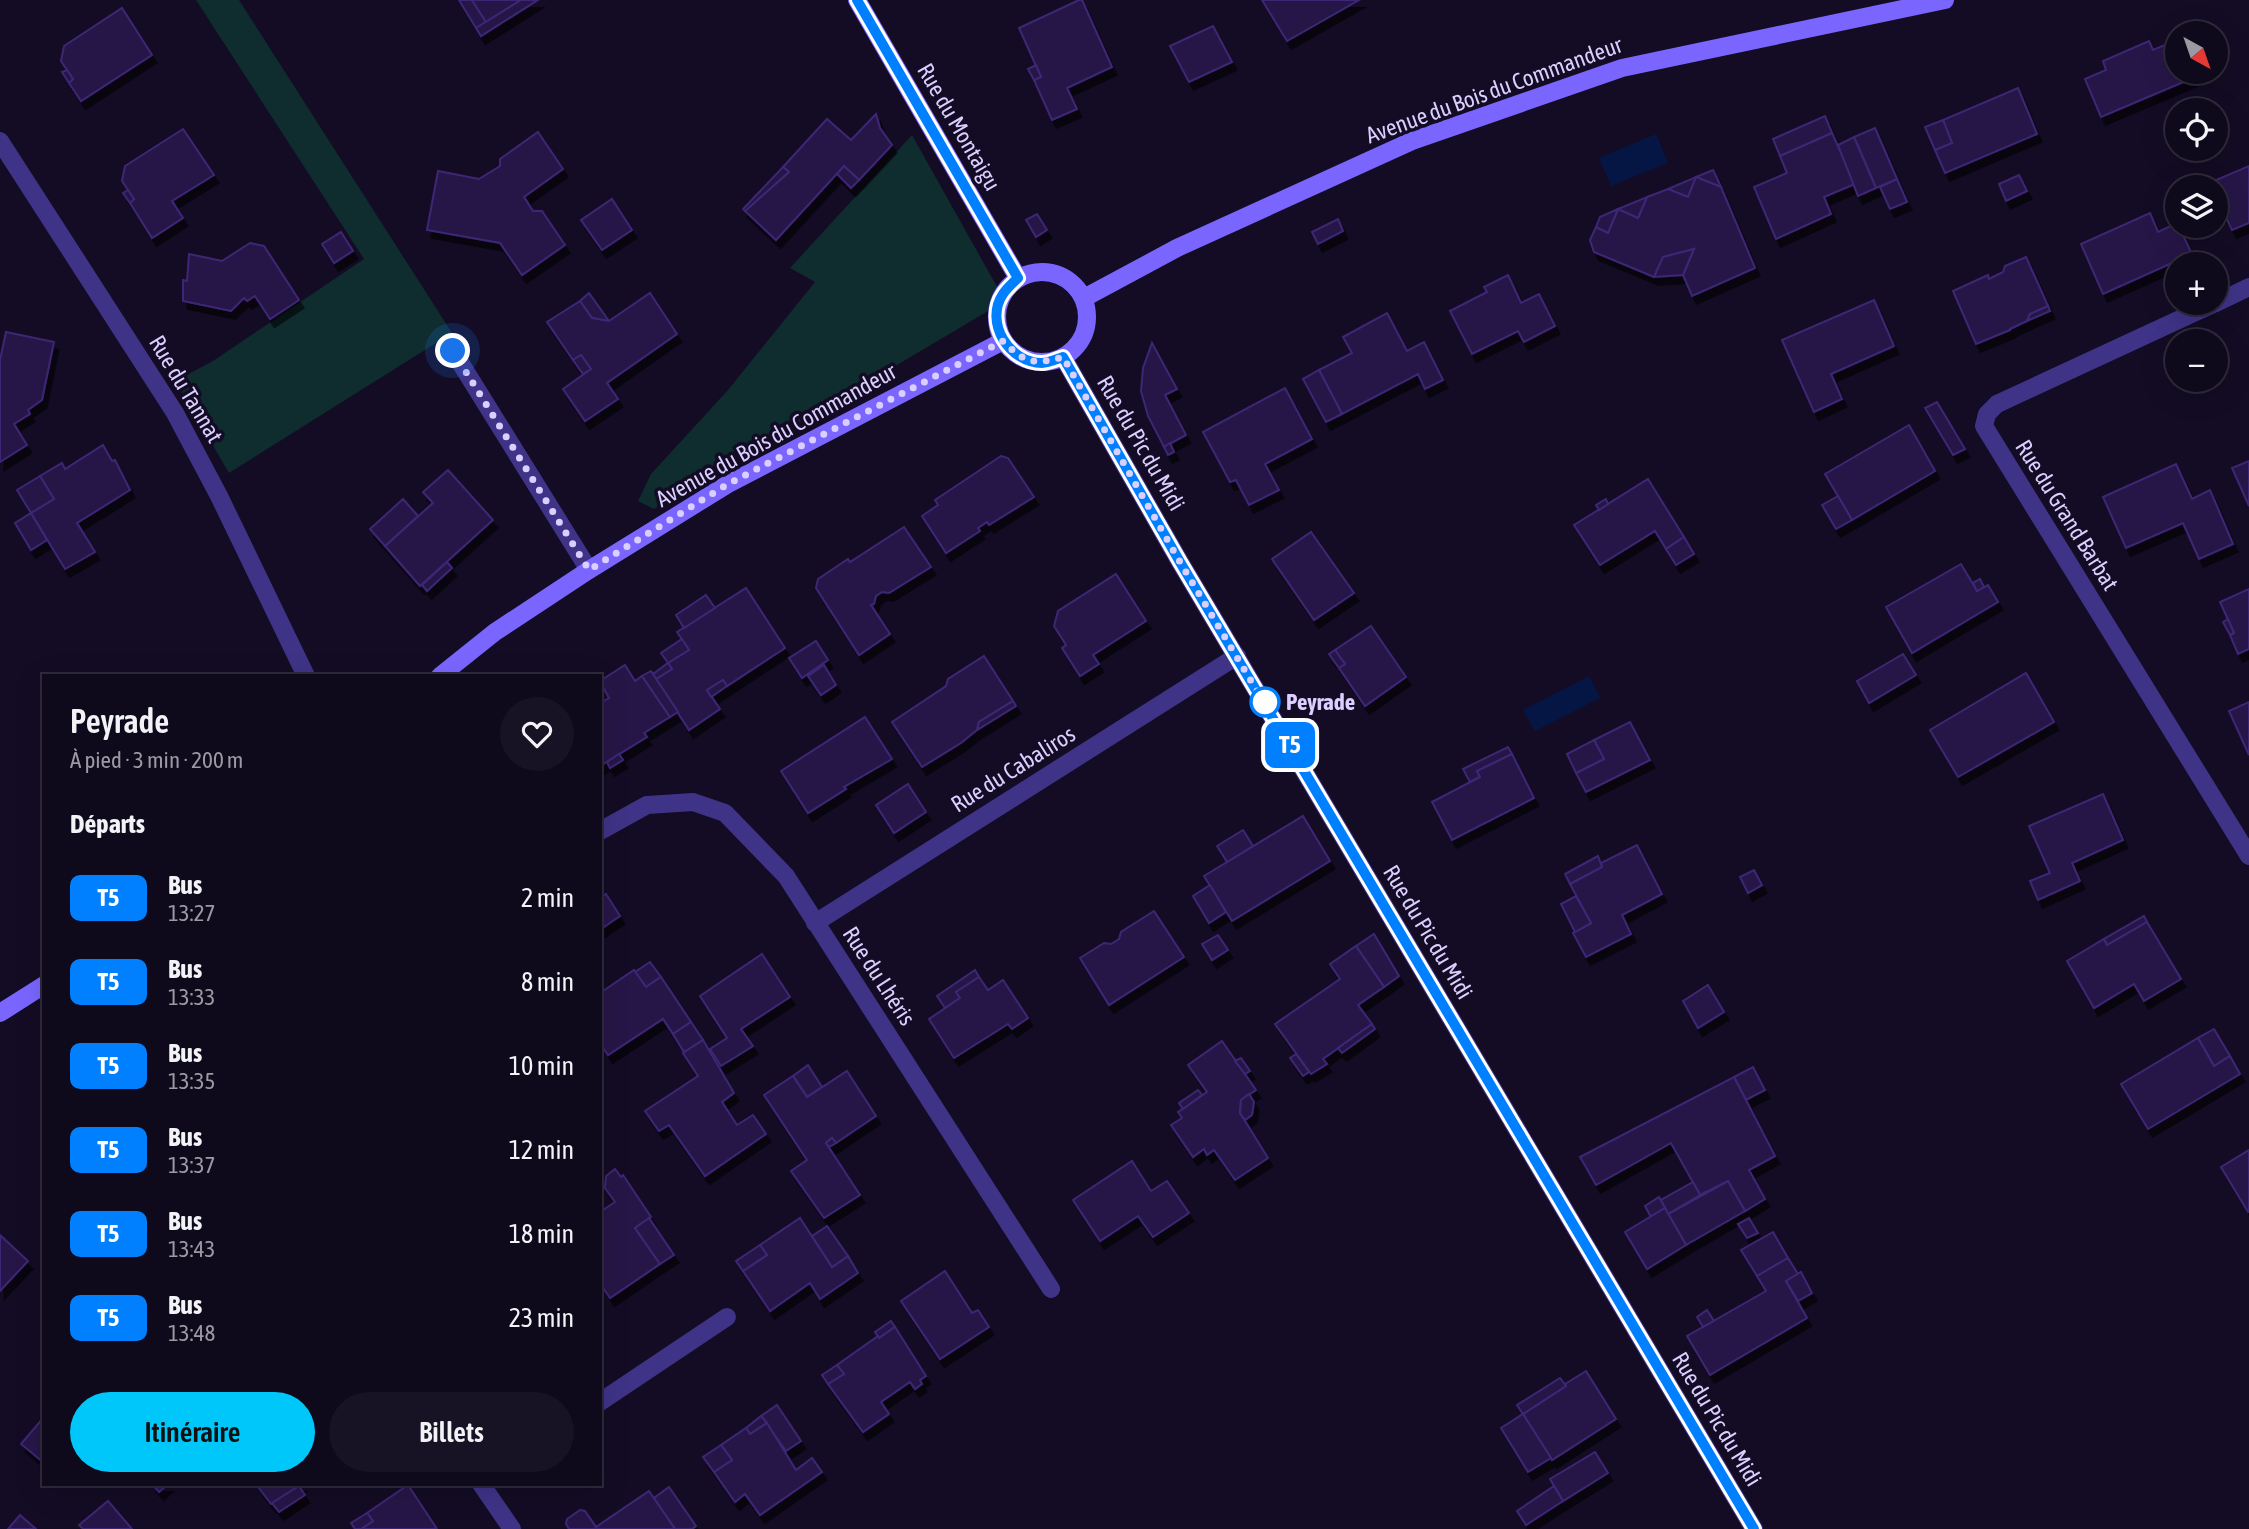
<!DOCTYPE html>
<html lang="fr">
<meta charset="utf-8">
<style>
body{margin:0;font-family:"Asap Condensed",sans-serif;background:#171224;color:#f1f3f6;height:100vh;display:flex;flex-direction:column;font-size:26px;white-space:nowrap}
*{box-sizing:border-box;margin:0}
p{font-size:23px;color:#9b9aa3}
.icon{flex:none;width:38px;height:38px;fill:none;stroke:currentColor;stroke-width:2;stroke-linecap:round;stroke-linejoin:round}
.map{position:relative;flex:1;overflow:hidden}
.details{position:absolute;left:42px;top:674px;width:560px;height:812px;display:flex;flex-direction:column;background:#0e091b;border-radius:0px;box-shadow:0 7px 28px #0002,0 0 0 2px #2e2a3a}
.details>*{flex:none}
.badge{padding:0 14px;border-radius:10px;font-size:24px;line-height:46px}
.needle{width:46px;rotate:140deg}
.fabs{position:absolute;left:2165px;top:21px;display:grid;gap:14px}
.fabs a{display:grid;place-items:center;width:63px;height:63px;border-radius:50%;background:#0e091b;box-shadow:0 7px 28px #0002,0 0 0 2px #2e2a3a;font-size:35px}
.you{position:absolute;width:35px;height:35px;margin:-18px;border:5px solid #fff;border-radius:50%;background:#1a73e8;box-shadow:0 0 0 10px #1a73e833}
.map>.badge{position:absolute;translate:-50% -50%;box-shadow:0 0 0 4px #fff}
h2{padding:0 28px;font-size:26px;line-height:63px}
.round{display:grid;place-items:center;flex:none;width:74px;height:74px;border-radius:37px;background:#171224}
.head{display:flex;align-items:center;justify-content:space-between;height:119px;padding:0 28px}
h1{font-size:33px;font-weight:600;line-height:52px}
.primary-button{display:flex;gap:14px;margin-top:auto;padding:14px 28px}
.primary-button a{flex:1;height:80px;border-radius:42px;background:#00c7fa;color:#111;font-size:28px;font-weight:600;line-height:80px;text-align:center}
.primary-button a+a{background:#171224;color:#f1f3f6}
ul{padding:0;list-style:none}
li{display:flex;align-items:center;gap:21px;height:84px;padding:0 28px}
li div{flex:1}
li b{display:block;font-size:26px}
li em{font-style:normal}
li .badge{min-width:77px;font-weight:700;text-align:center}
.map>svg:first-child{display:block}
.green{fill:#0f2c2f}
.water{fill:#061644}
.building{fill:#251747;stroke:#3e2774;stroke-width:2;filter:url(#shadow)}
.lines{fill:none;stroke-linecap:round;stroke-linejoin:round}
.lane{stroke:#3f3387;stroke-width:18}
.street{stroke:#3f3387;stroke-width:18}
.secondary{stroke:#7a66ff;stroke-width:18}
.line-casing{stroke:#fff;stroke-width:16}
.line{stroke:#0080ff;stroke-width:10}
.walk{stroke:#dacfff;stroke-width:7;stroke-dasharray:0 12.6}
.stop-dot{fill:#fff;stroke:#0080ff;stroke-width:3.5}
.labels{text-anchor:middle;dominant-baseline:central;stroke-width:7;stroke-linejoin:round;paint-order:stroke}
.street-label{font-size:23px;fill:#dacfff;stroke:#130c24}
.stop-label{font-size:23px;font-weight:bold;fill:#dacfff;stroke:#130c24;text-anchor:start}
</style>
<div class="map">
<svg width="2249" height="1529" viewBox="0 0 2249 1529">
<defs>
<filter id="shadow"><feDropShadow dx="4.5" dy="8" stdDeviation="0" flood-color="#0009"/></filter>
</defs>
<rect width="100%" height="100%" fill="#130c24"/>
<!-- green -->
<g class="green">
<path d="M196 0H239L452 333 229 473 175 381 213 361 364 259Z"/>
<path d="M912 135 1005 301 654 509 638 501 651 474 728 390 815 282 790 268Z"/>
</g>
<!-- water -->
<g class="water">
<path d="M1656 134 1668 163 1611 186 1599 158Z"/>
<path d="M1589 676 1600 698 1535 731 1523 710Z"/>
</g>
<!-- building -->
<g class="building">
<path d="M459 0H472L486 22 476 28Z"/>
<path d="M472 0H521L486 22Z"/>
<path d="M521 0H538L481 36 476 28Z"/>
<path d="M1079 0H1082L1112 67 1067 88 1077 109 1052 120 1034 80 1041 77 1019 28Z"/>
<path d="M1262 0H1359L1287 41Z"/>
<path d="M122 8 152 55 81 101 69 83 73 79 61 61 64 46Z"/>
<path d="M1213 26 1232 62 1189 82 1170 46Z"/>
<path d="M2177 40V61L2175 62 2167 44Z"/>
<path d="M2149 41 2153 50 2167 44 2175 62 2177 61V72H2207L2101 117 2085 79 2106 70 2103 61Z"/>
<path d="M1036 65 1041 77 1034 80 1028 69Z"/>
<path d="M67 70 73 79 69 83 62 72Z"/>
<path d="M2018 88 2037 134 1945 173 1935 150 1952 143 1943 120Z"/>
<path d="M876 114 880 128 892 145 859 180 844 166 776 240 745 211 789 172 783 167 827 119 851 140Z"/>
<path d="M1825 116 1832 133 1780 156 1773 139Z"/>
<path d="M1943 120 1952 143 1935 150 1925 127Z"/>
<path d="M1875 128 1897 179 1876 188 1854 137Z"/>
<path d="M183 129 214 175 172 201 183 218 152 238 130 203 134 199 122 181 125 166Z"/>
<path d="M538 132 563 169 524 197 533 211H542L565 245 522 275 500 243 427 230 438 171 479 179 500 166V159Z"/>
<path d="M1832 133 1855 184 1824 197 1831 214 1776 239 1754 187 1787 173 1780 156Z"/>
<path d="M1854 137 1876 188 1858 196 1838 145Z"/>
<path d="M844 166 859 180 851 188 837 174Z"/>
<path d="M2249 166V223L2232 230 2224 213 2216 217V187H2200Z"/>
<path d="M783 167 789 172 745 211 743 209Z"/>
<path d="M1713 170 1721 187 1696 177Z"/>
<path d="M2019 175 2027 191 2006 201 1999 184Z"/>
<path d="M1696 177 1688 197 1668 189Z"/>
<path d="M1696 177 1721 187 1755 268 1692 296 1683 275 1694 249 1663 257 1654 277 1594 252 1590 240 1596 227 1608 233 1618 209 1638 218 1647 197 1668 189 1688 197Z"/>
<path d="M1897 179 1907 202 1890 209 1880 187Z"/>
<path d="M128 190 134 199 130 203 123 193Z"/>
<path d="M1647 197 1638 218 1618 209Z"/>
<path d="M612 199 632 230 602 250 581 220Z"/>
<path d="M1618 209 1608 233 1596 227 1600 217Z"/>
<path d="M2150 213 2158 232 2177 223 2192 254 2103 294 2081 244Z"/>
<path d="M1037 214 1047 230 1036 237 1026 220Z"/>
<path d="M1338 219 1343 231 1318 244 1312 232Z"/>
<path d="M341 232 353 251 334 263 322 244Z"/>
<path d="M250 243 264 246 299 300 270 319 255 296 247 301 244 298 231 311 183 301V280L187 281 189 254 222 261Z"/>
<path d="M1694 249 1683 275 1654 277 1663 257Z"/>
<path d="M2026 257 2048 306 2030 314 2027 321 2010 329V330L1976 344 1953 291 1988 275 1989 279 2003 272 2005 266Z"/>
<path d="M1508 275 1521 303 1539 294 1555 326 1524 342 1518 331 1472 354 1450 311 1487 292 1484 287Z"/>
<path d="M589 293 609 321 592 318 580 301Z"/>
<path d="M650 293 677 334 607 383 618 399 585 421 563 389 591 369 581 355 573 360 547 322 580 301 592 318 609 321Z"/>
<path d="M1874 300 1894 346 1831 374 1842 399 1814 412 1782 340Z"/>
<path d="M2048 306 2050 311 2027 321 2030 314Z"/>
<path d="M1387 313 1407 351 1424 342 1443 380 1425 389 1418 374 1342 414 1319 370 1352 353 1343 337Z"/>
<path d="M6 332 54 342 42 400 28 410 30 414 14 424 27 445 0 462V360Z"/>
<path d="M1152 343 1177 389 1165 395 1186 435 1164 447 1148 416 1141 391 1143 368Z"/>
<path d="M581 355 591 369 583 374 573 360Z"/>
<path d="M1319 370 1342 414 1326 422 1303 379Z"/>
<path d="M1285 388 1312 439 1265 464 1279 490 1249 505 1236 480 1230 482 1203 432Z"/>
<path d="M1937 402 1965 449 1953 455 1925 408Z"/>
<path d="M1909 425 1935 471 1852 520 1825 474Z"/>
<path d="M1170 443 1174 452 1168 455 1164 447Z"/>
<path d="M103 445 112 461 115 460 130 490 77 523 95 552 65 569 31 513 54 499 40 476 62 463 65 469Z"/>
<path d="M1001 456 1008 458 1034 497 989 525 987 522 978 528 980 531 946 553 922 516 938 505 935 500Z"/>
<path d="M2249 461V506L2232 468Z"/>
<path d="M2176 464 2192 499 2210 490 2233 544 2199 559 2183 523 2126 548 2103 497Z"/>
<path d="M448 470 493 520 420 586 385 546 433 503 423 492Z"/>
<path d="M40 476 54 499 31 513 17 490Z"/>
<path d="M1648 479 1684 537 1666 549 1655 531 1600 565 1574 525Z"/>
<path d="M1838 496 1852 520 1836 529 1822 505Z"/>
<path d="M403 499 418 516 385 546 370 529Z"/>
<path d="M1606 499 1608 504 1599 510 1596 505Z"/>
<path d="M31 513 47 540 31 550 15 523Z"/>
<path d="M904 527 931 567 889 593 882 592 876 596 874 604 871 605 890 634 859 655 816 588 818 579 848 559 850 562Z"/>
<path d="M1311 532 1354 593 1314 620 1272 559Z"/>
<path d="M1684 537 1694 554 1676 565 1666 549Z"/>
<path d="M447 562 452 568 427 591 422 585Z"/>
<path d="M1961 564 1977 591 1988 585 1998 602 1912 653 1886 607Z"/>
<path d="M1116 574 1146 621 1093 655 1099 664 1080 676 1062 648 1066 645 1054 626 1058 611Z"/>
<path d="M1980 579 1984 587 1977 591 1973 583Z"/>
<path d="M746 588 785 648 727 686 723 680 707 690 720 709 689 730 656 679 672 669 668 663 689 650 677 632Z"/>
<path d="M2249 589V649L2238 654 2230 635 2234 633 2220 602Z"/>
<path d="M706 595 715 608 684 628 676 615Z"/>
<path d="M2228 619 2234 633 2230 635 2223 622Z"/>
<path d="M1371 626 1406 677 1365 706 1339 668 1345 664 1335 650Z"/>
<path d="M682 639 689 650 668 663 661 653Z"/>
<path d="M816 641 828 660 802 678 789 658Z"/>
<path d="M1335 650 1345 664 1339 668 1329 654Z"/>
<path d="M1903 654 1916 675 1869 703 1857 681Z"/>
<path d="M984 656 1013 701 979 722 977 730 961 743 922 767 892 722 946 686 948 679Z"/>
<path d="M668 663 672 669 656 679 653 674Z"/>
<path d="M625 665 635 681 642 676 670 717 644 733 647 737 600 766V703L609 698 600 681Z"/>
<path d="M824 665 836 685 821 695 808 676Z"/>
<path d="M651 671 678 712 670 717 642 676Z"/>
<path d="M2026 673 2054 722 1958 777 1930 730Z"/>
<path d="M723 680 727 686 711 697 707 690Z"/>
<path d="M1013 701 1016 706 977 730 979 722Z"/>
<path d="M2249 702V755L2229 711Z"/>
<path d="M865 717 892 759 844 787 846 789 808 813 781 771Z"/>
<path d="M1630 722 1650 760 1586 792 1576 773 1604 759 1594 740Z"/>
<path d="M1594 740 1604 759 1576 773 1567 754Z"/>
<path d="M1508 747 1512 754 1477 771 1480 777 1470 782 1463 769Z"/>
<path d="M619 754 623 760 610 768 607 762Z"/>
<path d="M1512 754 1534 798 1452 840 1432 802 1480 777 1477 771Z"/>
<path d="M908 784 926 812 894 833 876 805Z"/>
<path d="M2103 794 2123 840 2072 863 2080 881 2038 900 2030 881 2050 873 2029 826Z"/>
<path d="M1303 816 1330 861 1232 921 1204 876Z"/>
<path d="M1243 830 1253 846 1227 862 1217 846Z"/>
<path d="M1637 845 1662 894 1622 915 1631 934 1586 957 1573 933 1591 923 1570 884 1602 867 1601 863Z"/>
<path d="M1598 856 1602 867 1570 884 1565 874Z"/>
<path d="M1754 870 1762 885 1748 893 1740 877Z"/>
<path d="M1210 885 1226 912 1209 923 1193 896Z"/>
<path d="M606 894 620 916 601 929 600 898Z"/>
<path d="M1576 896 1591 923 1575 932 1561 904Z"/>
<path d="M1154 911 1184 957 1109 1005 1080 958 1104 943 1111 944 1119 939 1121 932Z"/>
<path d="M2144 916 2147 922 2107 945 2104 939Z"/>
<path d="M2147 922 2181 979 2144 1001 2134 984 2094 1008 2067 961 2104 939 2107 945Z"/>
<path d="M1374 934 1399 976 1384 987 1356 946Z"/>
<path d="M1218 935 1228 950 1212 960 1202 944Z"/>
<path d="M1356 946 1384 987 1358 1005 1372 1024 1323 1059 1327 1064 1311 1074 1275 1024 1340 979 1330 964Z"/>
<path d="M762 954 790 997 741 1029 753 1046 721 1066 710 1049 727 1038 700 996Z"/>
<path d="M650 962 661 977 646 987 635 972Z"/>
<path d="M634 970 646 987 661 977 691 1022 673 1034 663 1019 608 1055 600 1043V993Z"/>
<path d="M975 970 979 977 956 992 960 998 945 1008 937 996Z"/>
<path d="M979 977 988 990 1003 980 1028 1018 1012 1029 1008 1024 954 1058 929 1019 960 998 956 992Z"/>
<path d="M1708 985 1724 1012 1698 1028 1683 1001Z"/>
<path d="M691 1022 703 1040 684 1052 673 1034Z"/>
<path d="M1372 1024 1375 1029 1342 1053 1338 1048Z"/>
<path d="M2214 1029 2230 1056 2214 1066 2198 1038Z"/>
<path d="M2198 1038 2214 1066 2230 1056 2240 1074 2148 1129 2121 1084Z"/>
<path d="M703 1040 734 1093 722 1102 737 1125 753 1115 766 1134 705 1176 669 1125 659 1131 645 1111 698 1076 683 1053Z"/>
<path d="M1222 1041 1256 1090 1241 1100 1240 1113 1268 1158 1235 1180 1214 1150 1207 1155 1204 1149 1193 1157 1171 1125 1182 1118 1178 1112 1207 1092 1188 1065Z"/>
<path d="M1296 1054 1309 1072 1303 1076 1290 1058Z"/>
<path d="M1241 1058 1250 1071 1245 1074 1235 1061Z"/>
<path d="M808 1065 822 1087 807 1097 793 1076Z"/>
<path d="M1753 1067 1765 1090 1746 1100 1734 1077Z"/>
<path d="M847 1071 876 1116 836 1143 832 1138 826 1143 860 1195 824 1218 791 1171 807 1160 764 1095 793 1076 807 1097Z"/>
<path d="M1734 1077 1775 1156 1749 1170 1765 1199 1745 1211 1728 1181 1700 1195 1671 1143 1596 1185 1580 1157Z"/>
<path d="M1198 1090 1202 1095 1183 1109 1179 1103Z"/>
<path d="M1249 1094 1254 1102 1252 1115 1245 1120 1240 1113 1241 1100Z"/>
<path d="M832 1138 836 1143 829 1147 826 1143Z"/>
<path d="M2249 1150V1211L2248 1212 2221 1167Z"/>
<path d="M1132 1161 1151 1191 1167 1181 1189 1213 1153 1237 1138 1216 1100 1241 1073 1200Z"/>
<path d="M615 1169 621 1177 623 1175 651 1217 635 1228 660 1264 610 1298 600 1283V1212L615 1202 605 1188 606 1176Z"/>
<path d="M1728 1181 1745 1211 1686 1245 1668 1214Z"/>
<path d="M1693 1182 1700 1195 1668 1214 1661 1200Z"/>
<path d="M1659 1197 1665 1208 1651 1217 1645 1206Z"/>
<path d="M1665 1208 1686 1245 1647 1269 1625 1232Z"/>
<path d="M649 1218 674 1255 660 1264 635 1228Z"/>
<path d="M800 1218 832 1267 848 1256 858 1273 820 1299 810 1283 770 1311 743 1271 767 1255 760 1245Z"/>
<path d="M1749 1218 1758 1233 1747 1238 1738 1224Z"/>
<path d="M827 1226 848 1256 832 1267 812 1236Z"/>
<path d="M1773 1232 1788 1258 1757 1276 1741 1250Z"/>
<path d="M0 1235 28 1261 0 1291Z"/>
<path d="M760 1245 767 1255 743 1271 736 1261Z"/>
<path d="M1788 1258 1798 1274 1786 1281 1807 1318 1710 1375 1687 1336 1766 1291 1757 1276Z"/>
<path d="M945 1271 972 1313 978 1310 989 1327 940 1359 901 1301Z"/>
<path d="M1801 1272 1812 1293 1798 1301 1786 1281Z"/>
<path d="M1707 1310 1714 1321 1703 1327 1697 1317Z"/>
<path d="M891 1321 895 1327 879 1338 875 1332Z"/>
<path d="M895 1327 926 1376 920 1380 922 1384 915 1389 910 1382 881 1402 889 1414 863 1432 828 1384 844 1374 837 1365 878 1336 879 1338Z"/>
<path d="M837 1365 844 1374 828 1384 822 1375Z"/>
<path d="M1586 1371 1616 1419 1552 1460 1523 1414 1566 1386 1565 1384Z"/>
<path d="M1560 1378 1566 1386 1523 1414 1517 1405Z"/>
<path d="M777 1405 801 1441 786 1451 761 1416Z"/>
<path d="M1523 1414 1551 1458 1528 1472 1501 1428Z"/>
<path d="M761 1416 767 1423 750 1434 746 1428Z"/>
<path d="M44 1417V1463L21 1444Z"/>
<path d="M767 1423 796 1470 812 1458 822 1472 760 1515 745 1494 735 1502 714 1472 732 1460 721 1445 746 1428 750 1434Z"/>
<path d="M721 1445 732 1460 714 1472 703 1457Z"/>
<path d="M1595 1452 1608 1473 1563 1501 1550 1479Z"/>
<path d="M152 1484H168L159 1492Z"/>
<path d="M265 1484H301L271 1504 259 1488Z"/>
<path d="M408 1485 437 1529H361L373 1521 367 1513Z"/>
<path d="M299 1486 305 1495 279 1512 272 1503Z"/>
<path d="M1554 1486 1563 1501 1526 1525 1517 1511Z"/>
<path d="M669 1487 696 1526 692 1529H675L654 1498Z"/>
<path d="M649 1491 675 1529H569L566 1524 567 1519 580 1510 585 1511 596 1527Z"/>
<path d="M108 1501 132 1529H83L79 1525Z"/>
<path d="M367 1513 373 1521 361 1529H355L351 1523Z"/>
<path d="M20 1515 36 1529H8Z"/>
</g>
<g class="lines">
<!-- lane -->
<path class="lane" d="M453 351 589 570"/>
<!-- street -->
<g class="street">
<path d="M0 141 175 413 219 496 306 676"/>
<path d="M2215 303 1997 404 1987 414 1984 426 2249 856"/>
<path d="M2216 303 2249 287"/>
<path d="M1063 357 1180 562 1754 1529"/>
<path d="M600 831 647 805 693 802 725 813 786 876 1051 1289"/>
<path d="M815 923 1237 656"/>
<path d="M600 1402 727 1317"/>
<path d="M481 1484 512 1529"/>
</g>
<!-- secondary -->
<g class="secondary">
<path d="M857 0 1018 278"/>
<circle cx="1042" cy="317" r="45"/>
<path d="M1084 298 1177 248 1412 141 1622 68 1945 0"/>
<path d="M440 676 495 632 589 570 728 484 1003 341"/>
<path d="M0 1013 44 985"/>
</g>
</g>
<g class="lines">
<defs>
<path id="line" d="M857 0 1018 278C1013 283 1007 288 1003 294 984 322 1009 363 1042 363 1048 363 1057 359 1063 357L1180 562 1754 1529"/>
</defs>
<!-- line casing -->
<use href="#line" class="line-casing"/>
<!-- line -->
<use href="#line" class="line"/>
<!-- walk -->
<path class="walk" d="M453 351 589 570 728 484 1003 341C1025 363 1033 365 1063 357L1180 562 1266 706 1265 702"/>
</g>
<!-- markers -->
<circle class="stop-dot" cx="1265" cy="702" r="14"/>
<g class="labels">
<!-- street labels -->
<g class="street-label">
<text transform="translate(1494 90) rotate(-20)">Avenue du Bois du Commandeur</text>
<text transform="translate(959 127) rotate(60)">Rue du Montaigu</text>
<text transform="translate(186 389) rotate(59)">Rue du Tannat</text>
<text transform="translate(776 435) rotate(-29)">Avenue du Bois du Commandeur</text>
<text transform="translate(1141 443) rotate(60)">Rue du Pic du Midi</text>
<text transform="translate(2067 515) rotate(58)">Rue du Grand Barbat</text>
<text transform="translate(1013 769) rotate(-32)">Rue du Cabaliros</text>
<text transform="translate(1428 932) rotate(59)">Rue du Pic du Midi</text>
<text transform="translate(879 976) rotate(57)">Rue du Lhéris</text>
<text transform="translate(1717 1419) rotate(59)">Rue du Pic du Midi</text>
</g>
<!-- stop labels -->
<g class="stop-label">
<text x="1286" y="702">Peyrade</text>
</g>
</g>
</svg>
<div class="fabs">
<a><svg class="needle" viewBox="-14 -14 28 28"><path d="M0-13l5 13h-10z" fill="#e53935"/><path d="M0 13l5-13h-10z" fill="#9b9aa3"/></svg></a>
<a><svg class="icon" aria-label="locate" viewBox="0 0 24 24"><circle cx="12" cy="12" r="6"/><path d="M12 2v4M12 18v4M2 12h4M18 12h4"/></svg></a>
<a><svg class="icon" aria-label="layers" viewBox="0 0 24 24"><path d="M12 4l9 5-9 5-9-5zM3 14l9 5 9-5"/></svg></a>
<a>+</a>
<a>−</a>
</div>
<div class="you" style="left:453px;top:351px"></div>
<b class="badge" style="left:1290px;top:745px;background:#0080ff;color:#fff">T5</b>
<section class="details">
<div class="head"><div><h1>Peyrade</h1><p>À pied · 3 min · 200 m</p></div><a class="round"><svg class="icon" aria-label="heart" viewBox="0 0 24 24"><path d="M12 20l-8-8c-3-5 5-10 8-4 3-6 11-1 8 4z"/></svg></a></div>
<h2>Départs</h2>
<ul>
<li><span class="badge" style="background:#0080ff;color:#fff">T5</span><div><b>Bus</b><p>13:27</p></div><em>2 min</em></li>
<li><span class="badge" style="background:#0080ff;color:#fff">T5</span><div><b>Bus</b><p>13:33</p></div><em>8 min</em></li>
<li><span class="badge" style="background:#0080ff;color:#fff">T5</span><div><b>Bus</b><p>13:35</p></div><em>10 min</em></li>
<li><span class="badge" style="background:#0080ff;color:#fff">T5</span><div><b>Bus</b><p>13:37</p></div><em>12 min</em></li>
<li><span class="badge" style="background:#0080ff;color:#fff">T5</span><div><b>Bus</b><p>13:43</p></div><em>18 min</em></li>
<li><span class="badge" style="background:#0080ff;color:#fff">T5</span><div><b>Bus</b><p>13:48</p></div><em>23 min</em></li>
</ul>
<div class="primary-button"><a>Itinéraire</a><a>Billets</a></div>
</section>
</div>
